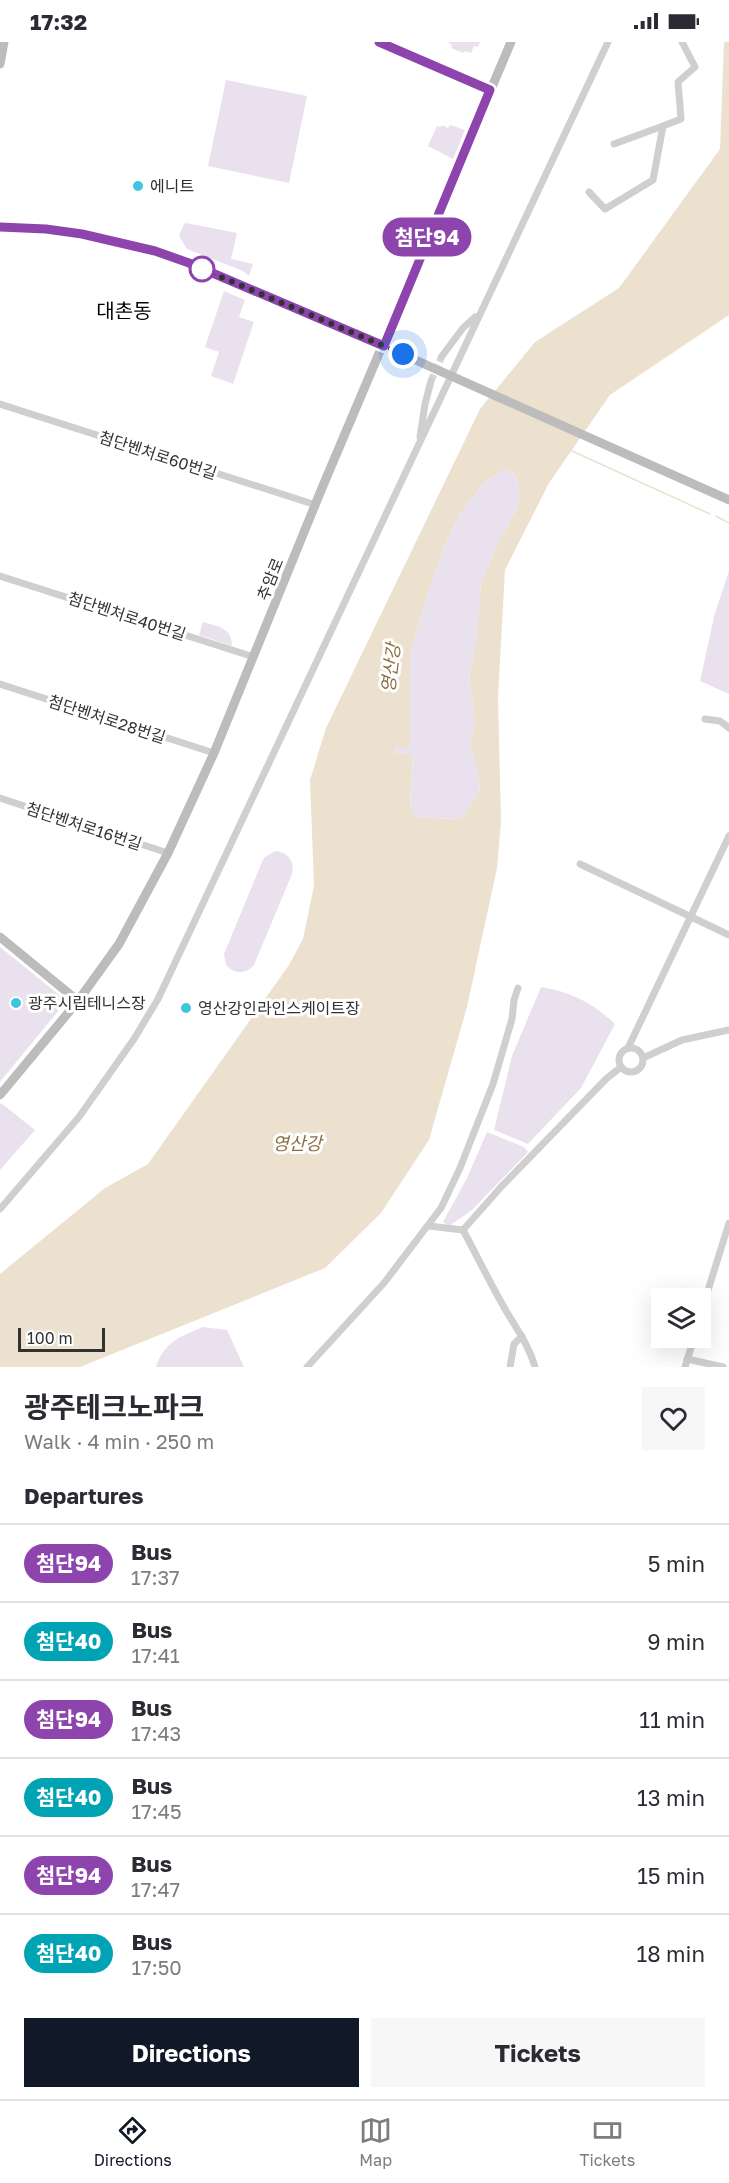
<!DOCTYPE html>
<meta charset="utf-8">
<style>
body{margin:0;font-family:"Golos Text","Noto Sans KR",sans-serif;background:#f7f7f7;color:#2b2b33;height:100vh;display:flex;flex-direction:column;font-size:22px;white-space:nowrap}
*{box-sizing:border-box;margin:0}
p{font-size:20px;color:#7c7c81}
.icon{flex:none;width:33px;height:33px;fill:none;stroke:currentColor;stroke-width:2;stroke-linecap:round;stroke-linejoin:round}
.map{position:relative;height:1325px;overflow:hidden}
.details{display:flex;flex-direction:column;background:#fff;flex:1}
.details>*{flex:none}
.badge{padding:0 12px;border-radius:20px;font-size:21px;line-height:39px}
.tools{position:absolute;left:651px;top:1246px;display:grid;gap:12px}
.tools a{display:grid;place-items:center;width:60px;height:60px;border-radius:0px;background:#fff;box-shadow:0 6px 24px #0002;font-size:30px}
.scale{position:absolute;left:18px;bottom:15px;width:87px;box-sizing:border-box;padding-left:6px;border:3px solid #323232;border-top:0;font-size:16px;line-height:21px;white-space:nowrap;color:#323232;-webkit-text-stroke:4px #fff;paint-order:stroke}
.you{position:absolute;width:30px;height:30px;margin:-15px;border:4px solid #fff;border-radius:50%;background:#1a73e8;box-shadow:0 0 0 9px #1a73e833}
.map>.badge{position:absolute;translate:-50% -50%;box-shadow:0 0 0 3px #fff}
h2{padding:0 24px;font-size:22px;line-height:54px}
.round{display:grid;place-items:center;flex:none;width:63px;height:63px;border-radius:0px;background:#f7f7f7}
.overview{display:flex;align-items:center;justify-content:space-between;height:102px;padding:0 24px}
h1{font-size:28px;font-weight:700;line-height:45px}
.primary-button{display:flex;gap:12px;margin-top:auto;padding:12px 24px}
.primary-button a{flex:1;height:69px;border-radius:0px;background:#111827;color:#fff;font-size:24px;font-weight:700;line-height:69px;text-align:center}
.primary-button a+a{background:#f7f7f7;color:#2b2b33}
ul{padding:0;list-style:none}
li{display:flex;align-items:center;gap:18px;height:78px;padding:0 24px;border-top:2px solid #e1e1e2}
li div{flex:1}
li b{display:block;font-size:22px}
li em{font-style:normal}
li .badge{min-width:66px;font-weight:700;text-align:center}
.status{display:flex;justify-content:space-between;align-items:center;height:42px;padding:0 30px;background:#fff;direction:ltr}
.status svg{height:16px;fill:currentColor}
.tab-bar{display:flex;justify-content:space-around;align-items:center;height:84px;border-top:2px solid #e1e1e2;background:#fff;font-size:16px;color:#7c7c81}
.tab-bar a{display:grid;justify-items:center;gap:3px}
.tab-bar .active{color:#111827}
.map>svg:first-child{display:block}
.green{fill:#eae1ee}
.water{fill:#ece1cf;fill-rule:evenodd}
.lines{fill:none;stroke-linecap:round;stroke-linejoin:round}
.stream{stroke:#ece1cf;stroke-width:1.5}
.street-tunnel{stroke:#d6d6d6;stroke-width:7;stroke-dasharray:7 3.5;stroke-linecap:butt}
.street{stroke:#cfcfcf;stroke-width:7}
.secondary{stroke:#bcbcbc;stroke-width:9}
.secondary-bridge{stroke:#bcbcbc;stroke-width:9}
.line-casing{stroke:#fff;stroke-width:14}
.line{stroke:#8e44ad;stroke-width:9}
.walk{stroke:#323232;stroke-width:6;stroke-dasharray:0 10.8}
.poi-dot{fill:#3fc6de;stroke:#fff;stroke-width:2}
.stop-dot{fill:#fff;stroke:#8e44ad;stroke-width:3}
.labels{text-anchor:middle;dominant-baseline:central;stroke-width:6;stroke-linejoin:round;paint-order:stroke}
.poi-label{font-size:16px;fill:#323232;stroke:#fff;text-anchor:start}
.street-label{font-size:16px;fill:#323232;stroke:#fff}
.water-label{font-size:18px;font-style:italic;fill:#8c6e40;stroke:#fff}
.quarter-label{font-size:20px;fill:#000;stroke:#fff}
</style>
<div class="status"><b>17:32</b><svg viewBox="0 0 49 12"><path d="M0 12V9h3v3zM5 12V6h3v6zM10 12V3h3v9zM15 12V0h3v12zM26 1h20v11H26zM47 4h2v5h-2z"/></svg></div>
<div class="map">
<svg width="729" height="1325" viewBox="0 0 729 1325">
<rect width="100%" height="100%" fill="#fff"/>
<!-- green -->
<g class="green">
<path d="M448 0H480L478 5 474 4 471 11 465 9 463 11 451 6 452 3Z"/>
<path d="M226 38 307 54 289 141 208 124Z"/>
<path d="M442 83 448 86 450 83 465 88 453 117 428 104 437 84 441 85Z"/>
<path d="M186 181 237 191 231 217 253 222 249 234 243 229 187 207 179 194 184 182Z"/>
<path d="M224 249 245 258 239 275 254 280 233 342 211 334 219 310 205 305Z"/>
<path d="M505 427 513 431 517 435 520 454 516 468 497 503 481 540 476 600 469 634 475 679 470 704 477 726 480 748 464 773 457 777 414 775 410 764 413 716 411 712H397L394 709 397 705H410V614L426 556 447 497 460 473 483 441Z"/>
<path d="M729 529V652L700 639 715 571Z"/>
<path d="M203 580C218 584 232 586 232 604L199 593Z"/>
<path d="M275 809C288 810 295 819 292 832L254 923C245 933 234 932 226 923L224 912 262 820 265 815Z"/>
<path d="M0 905 62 955 63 963 0 1040Z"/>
<path d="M541 945C571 950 593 961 615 982L581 1046 528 1102 494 1088 512 1014Z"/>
<path d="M1 1061 35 1088 0 1128V1063Z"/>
<path d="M487 1090 524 1105 528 1110 472 1168 449 1184 443 1180 467 1136Z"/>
<path d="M203 1285 227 1288 244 1325H156C164 1300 181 1294 203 1285Z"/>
</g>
<!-- water -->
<path class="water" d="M724 0H729V273L610 353 549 441 505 528 498 656 501 779 497 826 467 965 429 1098 381 1171 325 1226 80 1325H0V1232L105 1146 148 1122 289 923 303 897 314 844 310 738 326 686 480 367 535 300 619 246 720 107ZM505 427 513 431 517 435 520 454 516 468 497 503 481 540 476 600 469 634 475 679 470 704 477 726 480 748 464 773 457 777 414 775 410 764 413 715 411 712H397L394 709 397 705H410V614L426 556 447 497 460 473 483 441Z"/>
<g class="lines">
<!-- stream -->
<g class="stream">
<path d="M572 409 710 472"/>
<path d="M716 474 729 481"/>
</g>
<!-- street-tunnel -->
<path class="street-tunnel" d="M431 339 442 314"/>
<!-- street -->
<g class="street">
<path d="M379 0 490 48"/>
<path d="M663 84 681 77 678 40 695 25 682 0"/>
<path d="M589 150 605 167 653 138 663 84 614 102"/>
<path d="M442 314 463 286 475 275"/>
<path d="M0 362 316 463"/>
<path d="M420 395 425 362 431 339"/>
<path d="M0 534 254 615"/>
<path d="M0 642 214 711"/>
<path d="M705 677 720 679 729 686"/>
<path d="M0 756 168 811"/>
<path d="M580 822 729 893"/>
<circle cx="631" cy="1018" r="12"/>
<path d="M628 1006 729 794"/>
<path d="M643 1016 682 998 729 988"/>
<path d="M0 1167 79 1075 134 997 158 957 608 0"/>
<path d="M429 1184 463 1188 501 1145 606 1037 621 1025"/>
<path d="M463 1188C477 1214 490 1241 505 1267 516 1286 529 1303 535 1325"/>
<path d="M700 1274 729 1181"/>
<path d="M687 1317 723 1325"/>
<path d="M307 1325 384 1241 441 1166 460 1126 493 1042 512 977 514 958 518 946"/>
<path d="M510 1325 514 1302 522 1294"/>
<path d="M685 1325 694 1296"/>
</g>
<!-- secondary -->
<g class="secondary">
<path d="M0 22 4 0"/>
<path d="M0 185 67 190 96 195 156 210 315 273 440 329"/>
<path d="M0 895 78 959"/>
<path d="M0 1053 78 959 119 902 168 811 214 711 322 446 511 0"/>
</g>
<!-- secondary-bridge -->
<path class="secondary-bridge" d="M440 329 729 458"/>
</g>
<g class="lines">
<defs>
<path id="line" d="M0 185 46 187 82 192 155 209 189 221 384 304 490 48 379 0"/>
</defs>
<!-- line casing -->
<use href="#line" class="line-casing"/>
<!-- line -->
<use href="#line" class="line"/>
<!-- walk -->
<path class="walk" d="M202 227 403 312"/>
</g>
<!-- markers -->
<g class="poi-dot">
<circle cx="138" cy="144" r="6"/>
<circle cx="16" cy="961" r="6"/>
<circle cx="186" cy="966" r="6"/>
</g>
<circle class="stop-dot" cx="202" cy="227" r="12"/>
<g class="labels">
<!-- poi labels -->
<g class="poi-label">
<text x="150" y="144">에니트</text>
<text x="28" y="961">광주시립테니스장</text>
<text x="198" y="966">영산강인라인스케이트장</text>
</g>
<!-- street labels -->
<g class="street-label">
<text transform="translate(158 413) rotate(18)">첨단벤처로60번길</text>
<text transform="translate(270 537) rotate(-68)">추암로</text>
<text transform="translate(127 574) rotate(18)">첨단벤처로40번길</text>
<text transform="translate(107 677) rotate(18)">첨단벤처로28번길</text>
<text transform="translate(84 784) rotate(18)">첨단벤처로16번길</text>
</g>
<!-- water labels -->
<g class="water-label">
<text transform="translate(390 626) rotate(-83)">영산강</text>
<text x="297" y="1101">영산강</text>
</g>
<!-- quarter labels -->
<g class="quarter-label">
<text x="124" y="268">대촌동</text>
</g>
</g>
</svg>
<div class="tools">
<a><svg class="icon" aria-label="layers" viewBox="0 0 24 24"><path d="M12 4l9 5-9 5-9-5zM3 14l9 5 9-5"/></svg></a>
</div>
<div class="scale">100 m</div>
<div class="you" style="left:403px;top:312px"></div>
<b class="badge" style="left:427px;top:195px;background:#8e44ad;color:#fff">첨단94</b>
</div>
<section class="details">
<div class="overview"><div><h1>광주테크노파크</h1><p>Walk · 4 min · 250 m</p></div><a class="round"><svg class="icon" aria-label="heart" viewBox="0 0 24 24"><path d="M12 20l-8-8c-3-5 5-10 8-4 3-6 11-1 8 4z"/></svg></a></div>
<h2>Departures</h2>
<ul>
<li><span class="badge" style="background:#8e44ad;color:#fff">첨단94</span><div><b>Bus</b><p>17:37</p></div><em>5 min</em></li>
<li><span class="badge" style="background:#00a3b4;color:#fff">첨단40</span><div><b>Bus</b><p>17:41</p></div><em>9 min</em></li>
<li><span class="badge" style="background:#8e44ad;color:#fff">첨단94</span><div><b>Bus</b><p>17:43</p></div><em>11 min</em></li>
<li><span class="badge" style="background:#00a3b4;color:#fff">첨단40</span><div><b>Bus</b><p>17:45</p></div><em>13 min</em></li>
<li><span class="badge" style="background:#8e44ad;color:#fff">첨단94</span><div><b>Bus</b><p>17:47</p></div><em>15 min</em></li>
<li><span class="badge" style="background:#00a3b4;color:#fff">첨단40</span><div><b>Bus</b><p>17:50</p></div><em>18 min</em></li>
</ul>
<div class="primary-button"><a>Directions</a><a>Tickets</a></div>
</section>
<nav class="tab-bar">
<a class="active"><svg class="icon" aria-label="directions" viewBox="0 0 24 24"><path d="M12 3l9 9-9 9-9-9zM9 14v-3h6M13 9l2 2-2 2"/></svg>Directions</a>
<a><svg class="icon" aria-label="map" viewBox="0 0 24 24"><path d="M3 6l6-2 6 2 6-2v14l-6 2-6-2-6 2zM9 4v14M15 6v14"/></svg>Map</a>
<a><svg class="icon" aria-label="tickets" viewBox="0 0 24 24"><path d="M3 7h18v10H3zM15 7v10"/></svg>Tickets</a>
</nav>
